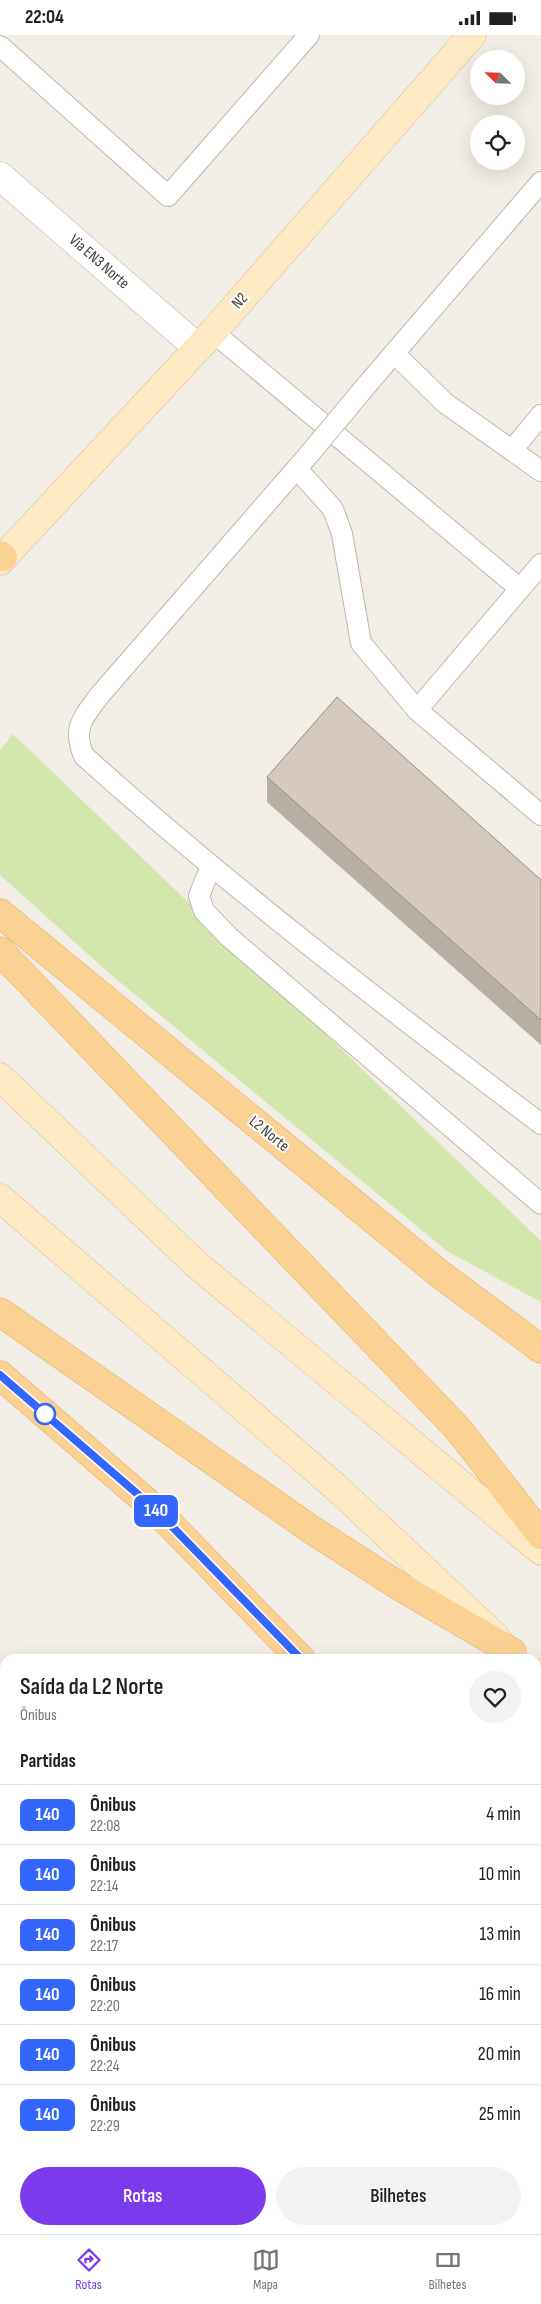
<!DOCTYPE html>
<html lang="pt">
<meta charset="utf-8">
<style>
body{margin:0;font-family:"Sofia Sans Condensed",sans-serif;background:#f2f2f2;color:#202124;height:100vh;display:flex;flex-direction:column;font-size:19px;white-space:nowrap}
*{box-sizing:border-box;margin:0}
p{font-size:16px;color:#757577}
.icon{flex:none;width:28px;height:28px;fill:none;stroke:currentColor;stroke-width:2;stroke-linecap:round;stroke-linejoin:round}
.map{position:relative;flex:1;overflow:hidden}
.panel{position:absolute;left:0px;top:1619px;width:541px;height:581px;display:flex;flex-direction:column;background:#fff;border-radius:15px 15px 0 0;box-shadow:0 5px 20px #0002}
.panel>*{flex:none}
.badge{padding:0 10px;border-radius:8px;font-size:18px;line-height:32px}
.needle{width:32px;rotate:293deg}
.buttons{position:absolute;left:470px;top:15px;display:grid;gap:10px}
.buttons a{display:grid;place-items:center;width:55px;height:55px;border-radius:50%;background:#fff;box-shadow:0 5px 20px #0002;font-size:25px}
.map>.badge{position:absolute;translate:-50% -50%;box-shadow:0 0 0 2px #fff}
h2{padding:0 20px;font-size:19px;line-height:45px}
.round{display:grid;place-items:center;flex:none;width:52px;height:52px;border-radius:26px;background:#f2f2f2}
.summary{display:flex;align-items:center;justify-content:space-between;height:85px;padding:0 20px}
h1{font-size:24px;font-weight:600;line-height:38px}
.primary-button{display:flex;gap:10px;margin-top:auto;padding:10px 20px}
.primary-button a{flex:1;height:58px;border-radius:30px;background:#7c3aed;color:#fff;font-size:20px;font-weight:600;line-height:58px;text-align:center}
.primary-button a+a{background:#f2f2f2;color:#202124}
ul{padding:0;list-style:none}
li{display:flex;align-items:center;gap:15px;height:60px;padding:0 20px;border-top:1px solid #e0e0e0}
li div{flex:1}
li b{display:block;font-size:19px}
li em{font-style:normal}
li .badge{min-width:55px;font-weight:700;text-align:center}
.status{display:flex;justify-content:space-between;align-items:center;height:35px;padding:0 25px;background:#fff;direction:ltr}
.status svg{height:14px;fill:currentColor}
.menu{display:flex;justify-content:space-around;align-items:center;height:70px;border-top:1px solid #e0e0e0;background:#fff;font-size:14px;color:#757577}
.menu a{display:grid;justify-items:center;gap:2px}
.menu .current{color:#7c3aed}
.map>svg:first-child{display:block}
.green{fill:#d3e6ae}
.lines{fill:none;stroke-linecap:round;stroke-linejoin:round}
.service-casing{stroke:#c0b6ab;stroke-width:22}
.tertiary-casing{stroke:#c0b6ab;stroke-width:29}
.secondary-casing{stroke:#d4bd98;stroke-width:29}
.primary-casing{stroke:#e1ad65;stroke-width:29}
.trunk-casing{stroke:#da8b38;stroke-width:29}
.service{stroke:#fff;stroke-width:20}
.tertiary{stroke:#fff;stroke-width:28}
.secondary{stroke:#fde9c4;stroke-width:28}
.primary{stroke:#fcd294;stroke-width:28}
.trunk{stroke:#fbc57e;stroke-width:28}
.service-bridge-casing{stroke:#c0b6ab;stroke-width:22;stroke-linecap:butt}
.service-bridge{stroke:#fff;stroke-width:20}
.wall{fill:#b8aea3}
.building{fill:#d6cabe;stroke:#968d85}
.line-casing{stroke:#fff;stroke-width:11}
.line{stroke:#36f;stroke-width:8}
.stop-dot{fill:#fff;stroke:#36f;stroke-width:2.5}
.labels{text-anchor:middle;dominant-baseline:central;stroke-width:4;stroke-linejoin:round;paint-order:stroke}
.street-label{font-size:16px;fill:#443d35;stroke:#fff}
</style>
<div class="status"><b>22:04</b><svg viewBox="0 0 49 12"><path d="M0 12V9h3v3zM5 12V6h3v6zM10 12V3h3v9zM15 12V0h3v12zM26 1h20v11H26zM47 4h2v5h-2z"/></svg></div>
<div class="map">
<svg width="541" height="2199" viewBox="0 0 541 2199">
<rect width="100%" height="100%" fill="#f2ede5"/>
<!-- green -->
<g class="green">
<path d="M13 699 541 1206V1267L447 1216 109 938 0 840V715Z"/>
<path d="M541 1822V2199H359L356 2195H536V1827Z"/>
</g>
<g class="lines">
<defs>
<g id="service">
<path d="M0 11 168 161 309 0"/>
<path d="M213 297 519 553"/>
<path d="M394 318 445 368 541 436"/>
<path d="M366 351 541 147"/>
<path d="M512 415 541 380"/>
<path d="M311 417 99 661C83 683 72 693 84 721 230 852 385 971 541 1089"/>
<path d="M297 434 333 474 342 499 361 608 417 675 541 780"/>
<path d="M417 675 541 529"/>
<path d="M211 831 199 861 204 876 229 902 541 1169"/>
</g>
<path id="tertiary" d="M0 141 198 313"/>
<g id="secondary">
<path d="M0 526 213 297 472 0"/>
<path d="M0 1042 196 1229 541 1516"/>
<path d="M0 1163 338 1454 495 1601"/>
<path d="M536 1638 541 1643"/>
</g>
<g id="primary">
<path d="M0 520 3 522"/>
<path d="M0 878 441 1240 541 1314"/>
<path d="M0 916 458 1394 541 1500"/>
<path d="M0 1277 309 1493 399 1551 512 1617"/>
<path d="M0 1340 156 1475 301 1624"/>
</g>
<g id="trunk">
<path d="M536 1722 541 1717"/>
<path d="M225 2195 231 2199"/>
<path d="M306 2195 310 2199"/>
<path d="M113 2199 117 2195"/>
</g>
</defs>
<!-- service casing -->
<use href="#service" class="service-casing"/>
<!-- tertiary casing -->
<use href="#tertiary" class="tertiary-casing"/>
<!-- secondary casing -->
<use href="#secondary" class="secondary-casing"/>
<!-- primary casing -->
<use href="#primary" class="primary-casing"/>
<!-- trunk casing -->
<use href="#trunk" class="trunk-casing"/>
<!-- service -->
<use href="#service" class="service"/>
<!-- tertiary -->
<use href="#tertiary" class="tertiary"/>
<!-- secondary -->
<use href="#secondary" class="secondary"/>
<!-- primary -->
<use href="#primary" class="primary"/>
<!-- trunk -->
<use href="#trunk" class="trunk"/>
<defs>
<path id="service-bridge" d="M311 417 366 351"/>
</defs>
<!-- service-bridge casing -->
<use href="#service-bridge" class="service-bridge-casing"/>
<!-- service-bridge -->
<use href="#service-bridge" class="service-bridge"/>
</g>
<!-- wall -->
<path class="wall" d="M267 742 541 845V1010L267 767Z"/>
<!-- building -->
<path class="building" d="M337 662 541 845V985L267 742Z"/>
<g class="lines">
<defs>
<path id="line" d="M0 1340 156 1475 301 1624"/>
</defs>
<!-- line casing -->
<use href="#line" class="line-casing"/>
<!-- line -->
<use href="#line" class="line"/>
</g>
<!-- markers -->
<circle class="stop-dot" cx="45" cy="1379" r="10"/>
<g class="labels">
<!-- street labels -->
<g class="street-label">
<text transform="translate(99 227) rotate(41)">Via EN3 Norte</text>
<text transform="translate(240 266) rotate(-49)">N2</text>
<text transform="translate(269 1099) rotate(39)">L2 Norte</text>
</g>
</g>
</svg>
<div class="buttons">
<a><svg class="needle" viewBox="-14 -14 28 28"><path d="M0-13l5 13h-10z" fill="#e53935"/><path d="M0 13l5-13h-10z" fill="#757577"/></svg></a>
<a><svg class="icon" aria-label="locate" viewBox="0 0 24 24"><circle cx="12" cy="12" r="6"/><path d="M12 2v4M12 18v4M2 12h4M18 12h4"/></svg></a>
</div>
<b class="badge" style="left:156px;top:1476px;background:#36f;color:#fff">140</b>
<section class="panel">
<div class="summary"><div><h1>Saída da L2 Norte</h1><p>Ônibus</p></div><a class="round"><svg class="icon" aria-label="heart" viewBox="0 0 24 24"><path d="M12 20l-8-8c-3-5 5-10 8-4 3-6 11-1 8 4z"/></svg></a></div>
<h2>Partidas</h2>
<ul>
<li><span class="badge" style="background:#36f;color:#fff">140</span><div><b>Ônibus</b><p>22:08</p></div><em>4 min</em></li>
<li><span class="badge" style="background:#36f;color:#fff">140</span><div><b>Ônibus</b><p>22:14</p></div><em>10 min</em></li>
<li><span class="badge" style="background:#36f;color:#fff">140</span><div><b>Ônibus</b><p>22:17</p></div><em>13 min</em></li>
<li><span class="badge" style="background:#36f;color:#fff">140</span><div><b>Ônibus</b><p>22:20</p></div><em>16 min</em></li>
<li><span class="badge" style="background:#36f;color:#fff">140</span><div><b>Ônibus</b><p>22:24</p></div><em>20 min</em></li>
<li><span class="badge" style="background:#36f;color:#fff">140</span><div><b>Ônibus</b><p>22:29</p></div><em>25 min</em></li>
</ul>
<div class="primary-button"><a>Rotas</a><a>Bilhetes</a></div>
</section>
</div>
<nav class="menu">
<a class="current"><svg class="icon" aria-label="directions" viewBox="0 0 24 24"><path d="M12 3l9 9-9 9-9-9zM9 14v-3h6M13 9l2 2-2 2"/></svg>Rotas</a>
<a><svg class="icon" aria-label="map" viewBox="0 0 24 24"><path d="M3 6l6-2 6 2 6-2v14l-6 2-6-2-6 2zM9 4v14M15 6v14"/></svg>Mapa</a>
<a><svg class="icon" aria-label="tickets" viewBox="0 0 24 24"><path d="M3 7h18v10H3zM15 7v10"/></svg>Bilhetes</a>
</nav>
